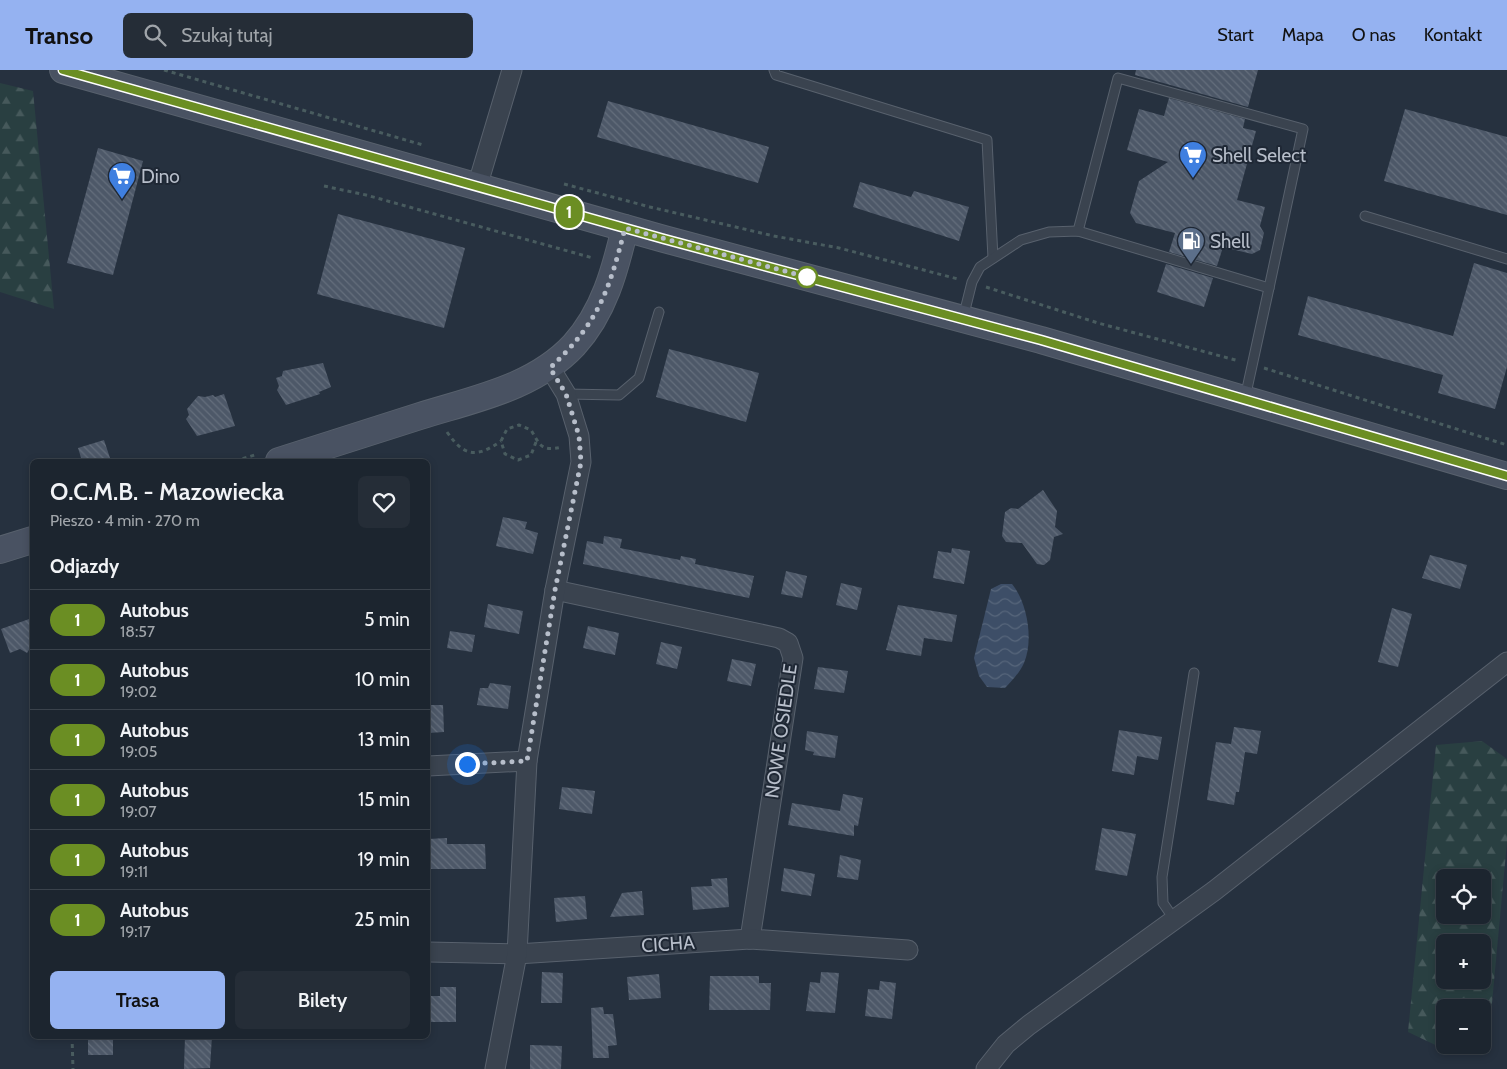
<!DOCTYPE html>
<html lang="pl">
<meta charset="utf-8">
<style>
body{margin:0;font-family:Cabin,sans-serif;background:#252d37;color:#f1f3f6;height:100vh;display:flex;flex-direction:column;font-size:19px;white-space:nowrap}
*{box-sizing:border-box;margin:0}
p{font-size:16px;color:#a0a5aa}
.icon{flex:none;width:28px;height:28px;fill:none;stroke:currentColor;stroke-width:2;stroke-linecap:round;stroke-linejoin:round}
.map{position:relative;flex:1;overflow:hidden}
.details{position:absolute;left:30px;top:389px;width:400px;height:580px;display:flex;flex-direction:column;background:#1c252f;border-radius:8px;box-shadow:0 2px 8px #0003,0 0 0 1px #3a424b}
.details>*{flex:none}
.badge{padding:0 10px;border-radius:16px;font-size:18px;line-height:32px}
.buttons{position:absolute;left:1436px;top:799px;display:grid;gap:10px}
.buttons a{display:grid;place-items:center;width:55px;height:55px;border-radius:8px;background:#1c252f;box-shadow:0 2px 8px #0003,0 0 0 1px #3a424b;font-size:25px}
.you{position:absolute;width:25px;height:25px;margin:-12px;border:4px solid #fff;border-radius:50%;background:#1a73e8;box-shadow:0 0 0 8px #1a73e833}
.map>.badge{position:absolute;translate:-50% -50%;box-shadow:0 0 0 2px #fff}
h2{padding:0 20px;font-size:19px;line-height:45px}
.round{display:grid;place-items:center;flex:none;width:52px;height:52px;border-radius:8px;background:#252d37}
.summary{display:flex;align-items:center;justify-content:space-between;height:85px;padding:0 20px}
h1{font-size:24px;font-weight:600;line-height:38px}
.primary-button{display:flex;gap:10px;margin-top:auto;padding:10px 20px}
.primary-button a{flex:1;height:58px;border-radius:8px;background:#95b2f1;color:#111;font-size:20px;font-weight:600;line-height:58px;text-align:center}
.primary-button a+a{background:#252d37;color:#f1f3f6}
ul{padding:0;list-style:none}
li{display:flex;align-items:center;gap:15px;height:60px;padding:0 20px;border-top:1px solid #3a424b}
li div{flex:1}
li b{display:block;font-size:19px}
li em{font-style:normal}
li .badge{min-width:55px;font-weight:700;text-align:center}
header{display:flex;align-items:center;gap:30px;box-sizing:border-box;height:70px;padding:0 25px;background:#95b2f1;color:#111}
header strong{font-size:24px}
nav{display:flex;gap:28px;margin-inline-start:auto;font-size:18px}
.search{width:350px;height:45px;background:#252d37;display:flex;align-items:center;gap:12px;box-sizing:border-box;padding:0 18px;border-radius:8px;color:#a0a5aa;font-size:19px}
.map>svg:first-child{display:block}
.forest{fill:url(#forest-firs);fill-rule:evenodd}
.water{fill:url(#water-waves)}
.building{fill:url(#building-back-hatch)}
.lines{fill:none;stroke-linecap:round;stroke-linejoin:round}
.lane-casing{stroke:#58616d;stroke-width:11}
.street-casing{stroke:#58616d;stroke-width:21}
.secondary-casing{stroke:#58616d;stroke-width:28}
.path{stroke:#495c5f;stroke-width:3;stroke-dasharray:4 4;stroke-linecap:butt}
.lane{stroke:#3a434f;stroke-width:9}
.street{stroke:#3a434f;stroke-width:19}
.secondary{stroke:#495262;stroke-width:26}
.line-casing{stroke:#fff;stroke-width:11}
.line{stroke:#6b8e23;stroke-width:8}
.walk{stroke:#b7beca;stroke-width:5;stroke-dasharray:0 9}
.stop-dot{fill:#fff;stroke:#6b8e23;stroke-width:2.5}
.labels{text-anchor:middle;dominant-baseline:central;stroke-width:4;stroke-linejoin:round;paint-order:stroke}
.poi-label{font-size:19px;fill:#b7beca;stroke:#1f2835;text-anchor:start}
.street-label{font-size:19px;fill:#b7beca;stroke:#1f2835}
</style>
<header>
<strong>Transo</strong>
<div class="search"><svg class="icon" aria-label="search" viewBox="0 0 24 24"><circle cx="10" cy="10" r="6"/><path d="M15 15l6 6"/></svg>Szukaj tutaj</div>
<nav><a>Start</a><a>Mapa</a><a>O nas</a><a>Kontakt</a></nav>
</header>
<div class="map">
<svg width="1507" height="999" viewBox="0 0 1507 999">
<defs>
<pattern id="forest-firs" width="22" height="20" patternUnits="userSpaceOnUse" patternTransform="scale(1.25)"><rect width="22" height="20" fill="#293f41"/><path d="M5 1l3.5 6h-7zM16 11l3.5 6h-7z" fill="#46595b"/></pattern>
<pattern id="water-waves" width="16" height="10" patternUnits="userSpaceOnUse" patternTransform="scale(1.25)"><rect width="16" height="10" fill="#3d4e67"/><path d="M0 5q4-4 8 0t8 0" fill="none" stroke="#57667b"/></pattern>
<pattern id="building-back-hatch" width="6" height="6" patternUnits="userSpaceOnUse" patternTransform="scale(1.25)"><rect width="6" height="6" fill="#4d5868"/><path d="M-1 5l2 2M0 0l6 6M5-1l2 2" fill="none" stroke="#646e7c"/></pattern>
</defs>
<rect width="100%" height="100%" fill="#26313f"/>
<!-- forest -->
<g class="forest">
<path d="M0 13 33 21 54 239 0 222Z"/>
<path d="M1482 671 1507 689V772L1488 976 1450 982 1408 962 1436 675ZM1445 808H1482V845H1445ZM1445 872H1482V910H1445ZM1445 938H1482V975H1445Z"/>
</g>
<!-- water -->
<path class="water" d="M1001 514H1012C1027 532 1034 570 1024 593 1020 602 1012 611 1005 618L987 617 979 606 974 588 991 519Z"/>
<!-- building -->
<g class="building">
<path d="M1136 0H1258L1248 37 1135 5Z"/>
<path d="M1169 28 1245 49 1243 58 1256 61 1237 130 1265 137 1260 156 1264 163 1260 180 1252 184 1223 177 1217 196 1169 182 1175 163 1136 153 1130 143 1139 111 1168 92 1127 80 1139 39 1164 46Z"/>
<path d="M608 31 769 77 758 113 597 67Z"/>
<path d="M1405 39 1507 67V145L1384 111Z"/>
<path d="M98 78 143 91 113 205 67 193Z"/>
<path d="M860 112 911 127 914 121 969 137 959 171 853 137Z"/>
<path d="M338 144 465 178 444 258 317 224Z"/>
<path d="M1474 193 1507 203V297L1495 339 1438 323 1443 305 1298 265 1308 226 1453 266Z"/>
<path d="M1166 194 1213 208 1204 237 1157 222Z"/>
<path d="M669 279 759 303 746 352 656 327Z"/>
<path d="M323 293 331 317 319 322 320 324 286 335 277 320 279 316 276 308 282 306 283 301Z"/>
<path d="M224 324 235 356 197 366 186 349 189 345 187 339 198 326 205 327 213 325 215 327Z"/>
<path d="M104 370 111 391H82L78 378Z"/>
<path d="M1043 420 1057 441 1055 457 1063 464 1054 467 1050 490 1044 495 1037 494 1022 473 1006 472 1002 466 1005 442 1011 438 1018 439Z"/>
<path d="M503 447 527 452 525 459 538 463 533 484 496 476Z"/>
<path d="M604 466 622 469 620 478 680 490 681 486 696 489 695 494 754 506 749 528 583 494 587 471 603 474Z"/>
<path d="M952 478 970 481 964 514 933 508 938 481 951 483Z"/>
<path d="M1430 485 1467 495 1460 519 1422 508Z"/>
<path d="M786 501 807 506 802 528 781 524Z"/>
<path d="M841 513 862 518 857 540 836 535Z"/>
<path d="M488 534 523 541 519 564 484 557Z"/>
<path d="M898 535 957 545 952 572 924 568 921 586 886 580Z"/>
<path d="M1392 538 1412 544 1398 597 1378 592Z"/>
<path d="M32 548V575L27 583 20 579 10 583 1 559Z"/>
<path d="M588 556 619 563 615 585 583 578Z"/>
<path d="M450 561 475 565 472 582 447 578Z"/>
<path d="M661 572 682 577 677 599 656 594Z"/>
<path d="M732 589 756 594 751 616 727 611Z"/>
<path d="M818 597 848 601 844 623 814 619Z"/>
<path d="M490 613 511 616 508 639 477 635 480 618H488Z"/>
<path d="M428 635H443L444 662 428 663Z"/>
<path d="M1234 657 1261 661 1257 684 1245 682 1239 722H1236L1234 735 1207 730 1216 672 1231 674Z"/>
<path d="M1119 660 1162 667 1158 690 1137 686 1134 705 1112 701Z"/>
<path d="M807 661 838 666 835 688 813 685 814 682 805 680Z"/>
<path d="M562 717 595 721 592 744 559 739Z"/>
<path d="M843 724 863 728 858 756 854 755V766L788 755 792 733 840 741Z"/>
<path d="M1102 758 1136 764 1127 806 1095 800Z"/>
<path d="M447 768V774H485L486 799H428V769Z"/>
<path d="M840 785 861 790 858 810 837 807Z"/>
<path d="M784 798 815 804 811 826 781 821Z"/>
<path d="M727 808 729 837 693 840 691 817 712 816 711 809Z"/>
<path d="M642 821 644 845 610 847 622 823Z"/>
<path d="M585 826 587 849 556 852 554 828Z"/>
<path d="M542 902 563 903 562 933H541Z"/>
<path d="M821 902 839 903 835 943 806 941 810 912 820 913Z"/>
<path d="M659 904 661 928 629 930 627 907Z"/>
<path d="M710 906H759V913H771L770 940H709Z"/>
<path d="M880 911 896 913 892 949 865 946 868 919 879 920Z"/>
<path d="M440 917H456V952H428V926H440Z"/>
<path d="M603 937 604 944H613L617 975 608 976 609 988H593L591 938Z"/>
<rect x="88" y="966" width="25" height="19"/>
<path d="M185 966H212L210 998 184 999Z"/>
<path d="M530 975 562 976 561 999H530Z"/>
</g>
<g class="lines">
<defs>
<g id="lane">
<path d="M774 0 776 5 987 70 993 188"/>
<path d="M1365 146 1507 189"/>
<path d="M1078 161 1118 8 1303 59 1269 218"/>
<path d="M963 248 972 212 980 197 1021 170 1049 162 1078 161 1269 218 1245 328"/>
<path d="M566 324 619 325 639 308 659 242"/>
<path d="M1174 849 1163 833 1162 807 1194 603"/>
</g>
<g id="street">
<path d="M477 117 512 0"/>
<path d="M555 520 779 568 788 573 793 588 750 869"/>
<path d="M428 696 527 691"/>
<path d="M428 882 517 884 750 869 908 880"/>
<path d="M495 999 517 884 527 691 555 520 581 392 579 366 566 324 550 298"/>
<path d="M986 999 1006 974 1029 955 1214 821 1507 592"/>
</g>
<g id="secondary">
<path d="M63 0 664 169 1041 270 1507 406"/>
<path d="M279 391C326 376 373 361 420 346 474 329 534 318 574 275 604 242 615 200 625 158"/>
<path d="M0 480 32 470"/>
</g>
</defs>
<!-- lane casing -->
<use href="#lane" class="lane-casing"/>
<!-- street casing -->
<use href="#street" class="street-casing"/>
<!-- secondary casing -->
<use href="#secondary" class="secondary-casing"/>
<!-- path -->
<g class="path">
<path d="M164 0 423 75"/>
<path d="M564 114 650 137 774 166 839 178 958 209"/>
<path d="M324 116 366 125 593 188"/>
<path d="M986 217 1098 253 1239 291"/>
<path d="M1264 298 1507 375"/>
<path d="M447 362C464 387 477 388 501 371"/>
<path d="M536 372 531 385 518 390 505 384 501 371 507 359 519 355 531 360C540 375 541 382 562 377"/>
<path d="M235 391 258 384"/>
<path d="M72 966 73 999"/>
</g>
<!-- lane -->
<use href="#lane" class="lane"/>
<!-- street -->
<use href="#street" class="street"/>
<!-- secondary -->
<use href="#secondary" class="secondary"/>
</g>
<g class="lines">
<defs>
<path id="line" d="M63 0 664 169 1041 270 1507 406"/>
</defs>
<!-- line casing -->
<use href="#line" class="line-casing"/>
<!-- line -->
<use href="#line" class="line"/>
<!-- walk -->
<path class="walk" d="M467 694 527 691 555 520 581 392 579 366 566 324 550 298C599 252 609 221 625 158L807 207"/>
</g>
<!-- icons -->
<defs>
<symbol id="supermarket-pin" viewBox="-11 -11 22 30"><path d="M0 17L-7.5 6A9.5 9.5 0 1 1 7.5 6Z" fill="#3f7fe0" stroke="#1f2835"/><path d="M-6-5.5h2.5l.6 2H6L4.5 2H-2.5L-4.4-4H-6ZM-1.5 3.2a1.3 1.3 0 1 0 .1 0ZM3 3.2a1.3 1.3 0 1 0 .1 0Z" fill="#fff"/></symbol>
<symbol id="fuel-pin" viewBox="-11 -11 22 30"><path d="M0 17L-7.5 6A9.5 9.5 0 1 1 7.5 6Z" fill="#5c6f8a" stroke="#1f2835"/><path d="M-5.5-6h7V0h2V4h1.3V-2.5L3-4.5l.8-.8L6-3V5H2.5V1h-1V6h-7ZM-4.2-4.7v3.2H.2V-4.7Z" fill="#fff"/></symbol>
</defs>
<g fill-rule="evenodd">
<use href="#supermarket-pin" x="1177" y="69" width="32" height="43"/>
<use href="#supermarket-pin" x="106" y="90" width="32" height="43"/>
<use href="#fuel-pin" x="1175" y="155" width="32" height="43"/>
</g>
<!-- markers -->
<circle class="stop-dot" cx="807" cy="207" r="10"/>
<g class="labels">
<!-- poi labels -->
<g class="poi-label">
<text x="1212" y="85">Shell Select</text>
<text x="141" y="106">Dino</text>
<text x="1210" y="171">Shell</text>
</g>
<!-- street labels -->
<g class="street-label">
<text transform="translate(781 661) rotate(-82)">NOWE OSIEDLE</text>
<text transform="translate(668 874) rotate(-4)">CICHA</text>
</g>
</g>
</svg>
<div class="buttons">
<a><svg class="icon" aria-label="locate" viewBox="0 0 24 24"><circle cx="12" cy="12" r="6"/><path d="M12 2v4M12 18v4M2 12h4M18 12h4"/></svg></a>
<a>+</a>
<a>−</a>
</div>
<div class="you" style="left:467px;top:694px"></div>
<b class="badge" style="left:569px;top:142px;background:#6b8e23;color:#fff">1</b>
<section class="details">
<div class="summary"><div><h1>O.C.M.B. - Mazowiecka</h1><p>Pieszo · 4 min · 270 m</p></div><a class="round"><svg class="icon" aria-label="heart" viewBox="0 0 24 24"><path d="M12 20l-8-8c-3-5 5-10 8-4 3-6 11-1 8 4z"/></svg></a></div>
<h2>Odjazdy</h2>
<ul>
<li><span class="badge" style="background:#6b8e23;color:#fff">1</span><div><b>Autobus</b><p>18:57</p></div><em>5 min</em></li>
<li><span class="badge" style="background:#6b8e23;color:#fff">1</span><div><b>Autobus</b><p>19:02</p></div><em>10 min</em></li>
<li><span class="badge" style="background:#6b8e23;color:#fff">1</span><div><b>Autobus</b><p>19:05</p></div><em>13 min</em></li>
<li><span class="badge" style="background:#6b8e23;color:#fff">1</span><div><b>Autobus</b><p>19:07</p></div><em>15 min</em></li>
<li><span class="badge" style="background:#6b8e23;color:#fff">1</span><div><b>Autobus</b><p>19:11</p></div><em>19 min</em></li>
<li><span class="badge" style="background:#6b8e23;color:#fff">1</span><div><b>Autobus</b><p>19:17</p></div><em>25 min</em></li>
</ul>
<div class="primary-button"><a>Trasa</a><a>Bilety</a></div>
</section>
</div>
